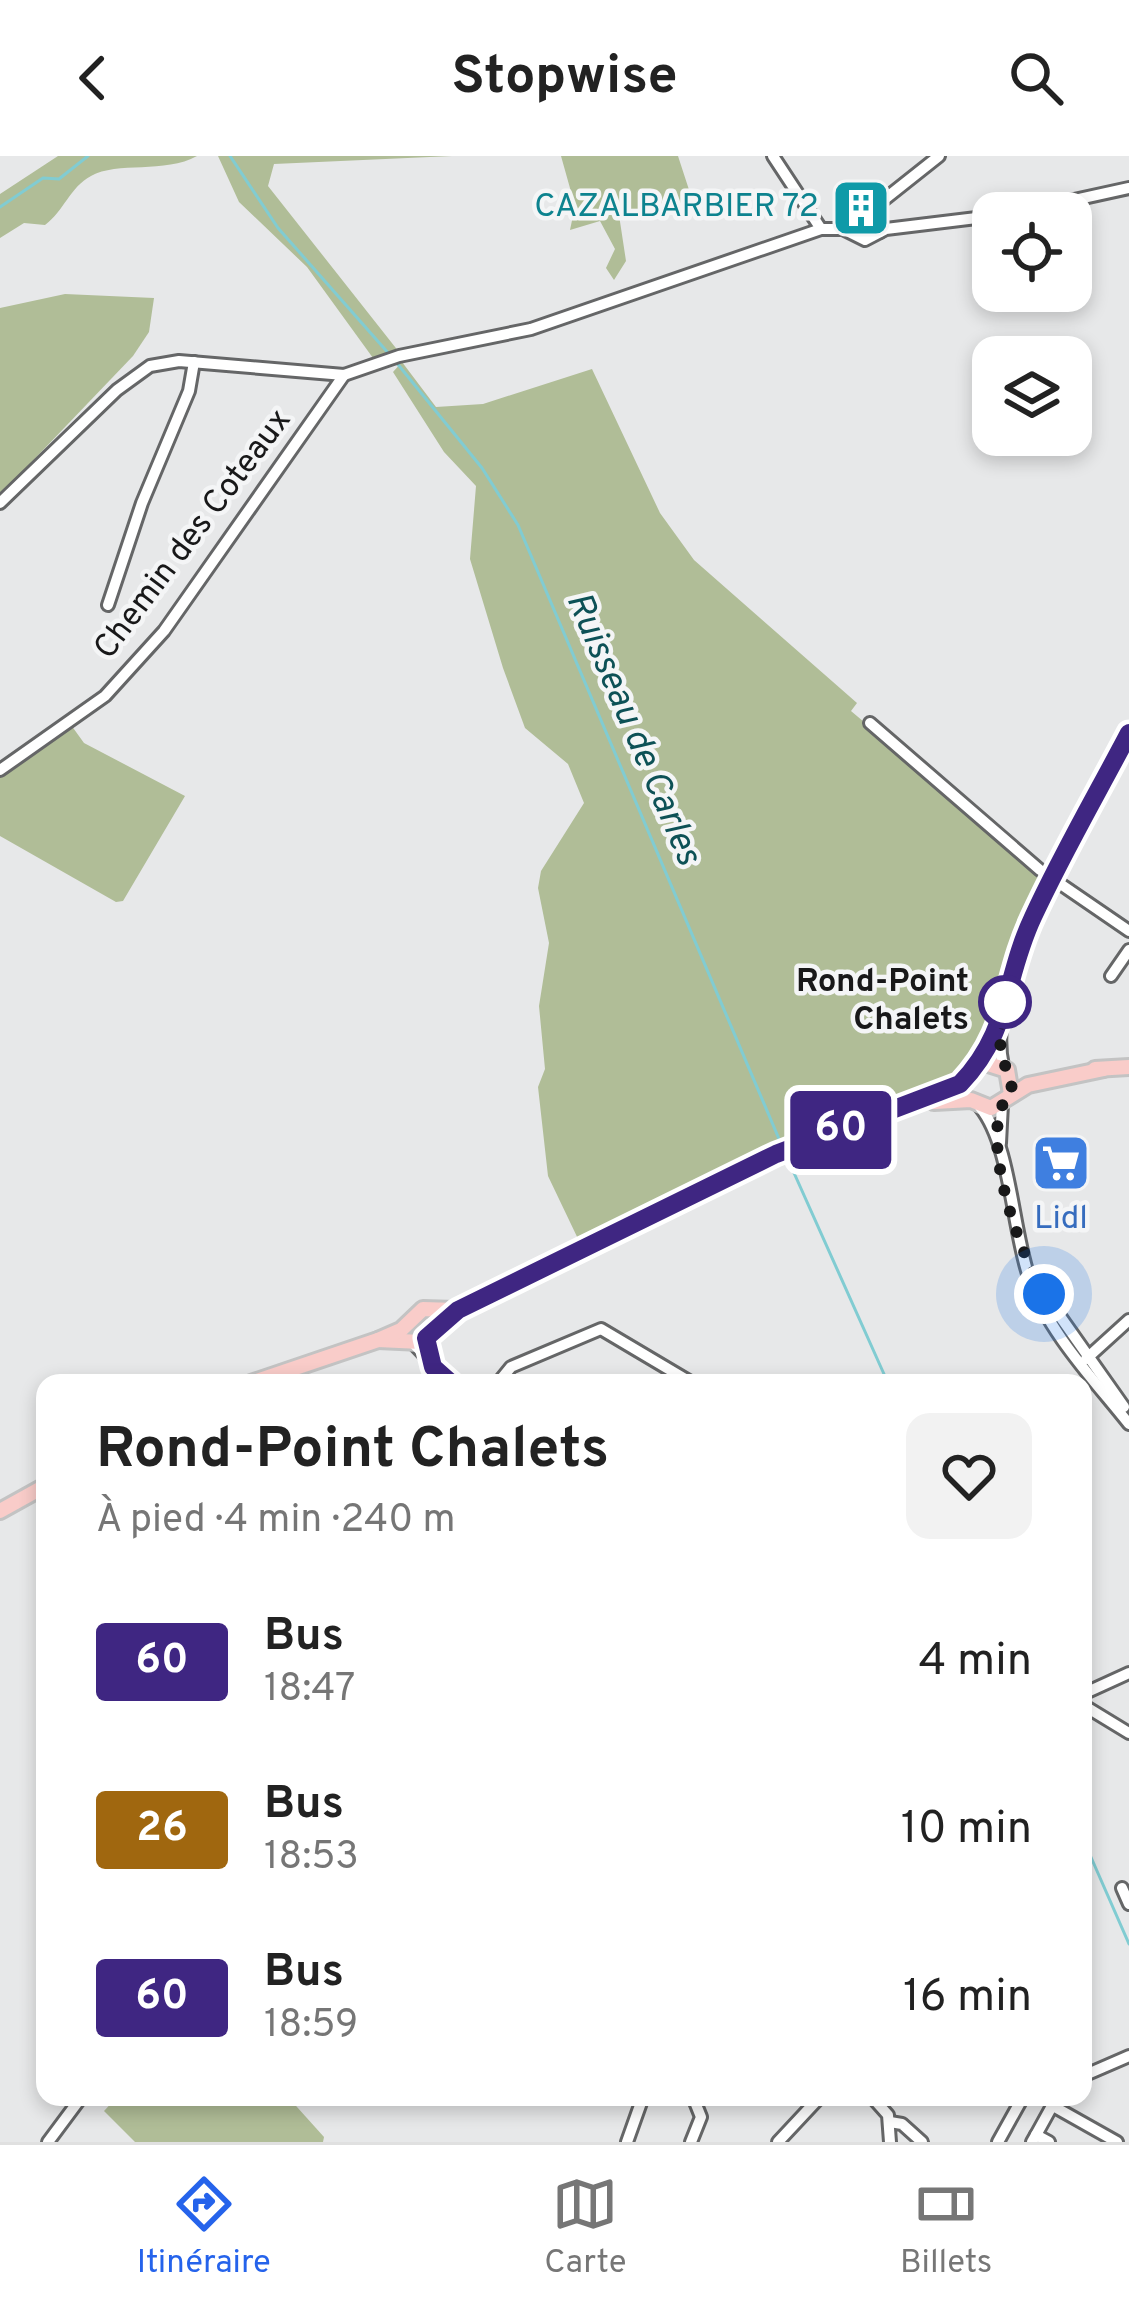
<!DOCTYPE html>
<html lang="fr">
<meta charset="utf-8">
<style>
body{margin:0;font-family:Overpass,sans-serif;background:#f2f2f2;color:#222;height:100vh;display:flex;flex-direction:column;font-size:45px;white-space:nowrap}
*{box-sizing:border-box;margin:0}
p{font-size:39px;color:#767676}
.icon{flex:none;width:66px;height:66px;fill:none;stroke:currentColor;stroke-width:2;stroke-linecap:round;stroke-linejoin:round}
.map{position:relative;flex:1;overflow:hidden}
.drawer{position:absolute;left:36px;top:1218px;width:1056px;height:732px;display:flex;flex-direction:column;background:#fff;border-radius:24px;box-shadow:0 6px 18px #0003}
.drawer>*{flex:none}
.badge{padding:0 24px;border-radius:9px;font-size:42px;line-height:78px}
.buttons{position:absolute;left:972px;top:36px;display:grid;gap:24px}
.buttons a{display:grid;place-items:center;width:120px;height:120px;border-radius:24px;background:#fff;box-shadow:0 6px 18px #0003;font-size:60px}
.you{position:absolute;width:60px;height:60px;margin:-30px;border:9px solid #fff;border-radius:50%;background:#1a73e8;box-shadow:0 0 0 18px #1a73e833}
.map>.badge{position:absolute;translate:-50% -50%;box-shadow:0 0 0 6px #fff}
.round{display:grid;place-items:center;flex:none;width:126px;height:126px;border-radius:24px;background:#f2f2f2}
.head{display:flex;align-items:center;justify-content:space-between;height:204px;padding:0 60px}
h1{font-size:57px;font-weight:700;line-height:90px}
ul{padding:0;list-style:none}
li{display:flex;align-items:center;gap:36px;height:168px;padding:0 60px}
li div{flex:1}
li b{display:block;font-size:45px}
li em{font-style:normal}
li .badge{min-width:132px;font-weight:700;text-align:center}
header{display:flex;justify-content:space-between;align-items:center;height:156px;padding:0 60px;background:#fff;font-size:54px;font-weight:700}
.dock{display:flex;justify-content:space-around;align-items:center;height:168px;border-top:3px solid #e0e0e0;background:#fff;font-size:33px;color:#767676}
.dock a{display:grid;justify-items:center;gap:6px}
.dock .selected{color:#2563eb}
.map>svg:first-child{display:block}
.green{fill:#b0bd97}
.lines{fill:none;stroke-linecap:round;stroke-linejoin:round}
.stream{stroke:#81ccd2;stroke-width:3}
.minor-casing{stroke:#656667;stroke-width:16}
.major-casing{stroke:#c3c3c3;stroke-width:20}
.minor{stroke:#fff;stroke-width:10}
.major{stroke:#f9ccc9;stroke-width:14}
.line-casing{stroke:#fff;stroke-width:27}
.line{stroke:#3f2682;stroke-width:18}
.walk{stroke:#181819;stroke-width:12;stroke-dasharray:0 21.6}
.stop-dot{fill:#fff;stroke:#3f2682;stroke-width:6}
.labels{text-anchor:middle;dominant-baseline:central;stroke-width:9;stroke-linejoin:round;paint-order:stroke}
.culture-label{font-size:33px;fill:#0d838f;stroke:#f4f5f6;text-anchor:end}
.street-label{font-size:33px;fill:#181819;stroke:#f4f5f6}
.stop-label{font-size:33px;font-weight:bold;fill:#181819;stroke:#f4f5f6;text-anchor:end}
.shop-label{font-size:33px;fill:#366cbe;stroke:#f4f5f6}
.water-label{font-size:36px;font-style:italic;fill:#0d5156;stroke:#f4f5f6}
</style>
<header><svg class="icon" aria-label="back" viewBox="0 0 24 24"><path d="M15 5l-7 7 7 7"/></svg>Stopwise<svg class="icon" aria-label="search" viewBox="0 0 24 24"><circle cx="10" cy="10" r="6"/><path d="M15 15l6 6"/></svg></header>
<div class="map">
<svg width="1129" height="1986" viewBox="0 0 1129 1986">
<rect width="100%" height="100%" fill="#e7e8e9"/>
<!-- green -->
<g class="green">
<path d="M58 0H197C165 18 117 5 91 20 70 31 64 55 45 69L24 67 0 82V38Z"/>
<path d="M218 0H452L274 8 268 30 399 196 373 202 307 111 239 46Z"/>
<path d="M561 0H678L692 43 637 62 633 55 619 59 626 105 614 124 606 112 615 93 600 65 570 74 575 50Z"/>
<path d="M65 138 154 142 149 176 133 200 0 339V152Z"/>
<path d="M402 206 436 251 483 248 592 213 660 357 694 404 857 547 851 555 1044 718 993 840 996 858 980 897 951 930 797 982 580 1087 548 1020 538 931 545 913 539 850 549 787 538 732 541 715 584 647 568 608 525 572 503 512 470 403 476 330 444 296 393 216Z"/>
<path d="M71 569 84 587 185 640 123 745 116 746 0 680V620Z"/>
<path d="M117 1941H288L324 1981 323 1986H135L104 1955Z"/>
</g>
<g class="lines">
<!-- stream -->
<g class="stream">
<path d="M230 0 278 72 390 199"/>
<path d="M0 51 43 22 59 23 88 0"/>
<path d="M396 206 482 312 518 369 782 990"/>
<path d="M786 999 888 1227"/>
<path d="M1083 1683 1129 1788"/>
</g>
<defs>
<g id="minor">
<path d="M773 0 821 73"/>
<path d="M1015 57 1129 32"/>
<path d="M880 76 872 62 876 50 939 0"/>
<path d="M0 347 117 234 150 210 179 205 344 219 399 200 531 173 821 73H843L865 84 886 73 993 60"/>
<path d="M108 449 142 347 189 235 194 206"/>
<path d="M870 567 1040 714 1129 775"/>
<path d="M0 614 105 540 164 475 344 219"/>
<path d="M1111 820 1129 794"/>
<path d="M1003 910C982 819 1086 659 1129 577"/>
<path d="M980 951C1011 989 1012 1072 1029 1121 1047 1175 1094 1224 1129 1268"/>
<path d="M1000 987 1002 948"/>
<path d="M1038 1129 1124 1251"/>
<path d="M411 1185 451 1227"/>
<path d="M1086 1203 1129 1164"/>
<path d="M498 1227 511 1211 601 1173 692 1227"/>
<path d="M1083 1538 1129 1517"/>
<path d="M1083 1549 1129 1577"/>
<path d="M1122 1732 1129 1748"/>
<path d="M1083 1920 1129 1900"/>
<path d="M872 1941 888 1959 890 1986"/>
<path d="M1053 1950 1117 1986"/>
<path d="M890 1966 902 1968 922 1986"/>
<path d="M1036 1979 1057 1941"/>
<path d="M48 1986 80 1943"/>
<path d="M627 1986 643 1941"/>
<path d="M691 1986 701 1961 693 1941"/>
<path d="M778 1986 820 1941"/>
<path d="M998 1986 1023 1941"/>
<path d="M1032 1986 1036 1979 1049 1986"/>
</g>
<g id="major">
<path d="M1095 913 1129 911"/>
<path d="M934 946 971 944 991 952 1028 929 1104 913"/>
<path d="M378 1184 421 1186 458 1154 776 998 952 933 982 906 1007 914 1011 938"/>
<path d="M251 1227 378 1184 401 1174 423 1153 455 1154"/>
<path d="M0 1355 45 1330"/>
</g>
</defs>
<!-- minor casing -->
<use href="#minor" class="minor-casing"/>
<!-- major casing -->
<use href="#major" class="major-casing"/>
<!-- minor -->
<use href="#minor" class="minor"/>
<!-- major -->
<use href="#major" class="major"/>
</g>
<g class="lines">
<defs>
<path id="line" d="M451 1227 433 1211 426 1182 458 1154 776 998 960 928C1011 875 1003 825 1033 761 1062 698 1097 638 1129 577"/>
</defs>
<!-- line casing -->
<use href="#line" class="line-casing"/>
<!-- line -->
<use href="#line" class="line"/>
<!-- walk -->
<path class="walk" d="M1005 846 1000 893 1012 932C1010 938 1006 942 1003 948 982 991 1021 1100 1044 1138"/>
</g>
<!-- icons -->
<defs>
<symbol id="building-square" viewBox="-11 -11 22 22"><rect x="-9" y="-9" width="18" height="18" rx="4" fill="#0f9aa8" stroke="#f4f5f6"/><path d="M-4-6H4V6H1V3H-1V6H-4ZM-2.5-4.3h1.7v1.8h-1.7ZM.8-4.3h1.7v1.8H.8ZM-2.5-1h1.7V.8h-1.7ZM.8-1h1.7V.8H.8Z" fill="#fff"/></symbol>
<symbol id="supermarket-square" viewBox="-11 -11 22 22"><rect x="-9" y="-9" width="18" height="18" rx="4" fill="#3f7fe0" stroke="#f4f5f6"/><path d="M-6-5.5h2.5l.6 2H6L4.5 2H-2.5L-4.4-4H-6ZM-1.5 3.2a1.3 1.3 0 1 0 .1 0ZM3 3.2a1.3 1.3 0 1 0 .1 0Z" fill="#fff"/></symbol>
</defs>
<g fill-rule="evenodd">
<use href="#building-square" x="828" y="19" width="66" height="66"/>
<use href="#supermarket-square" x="1028" y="974" width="66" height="66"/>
</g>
<!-- markers -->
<circle class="stop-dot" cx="1005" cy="846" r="24"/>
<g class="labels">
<!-- culture labels -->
<g class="culture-label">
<text x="819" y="52">CAZALBARBIER 72</text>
</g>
<!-- street labels -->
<g class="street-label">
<text transform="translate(194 379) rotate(-53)">Chemin des Coteaux</text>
</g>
<!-- stop labels -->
<g class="stop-label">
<text x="969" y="827">Rond-Point<tspan x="969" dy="38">Chalets</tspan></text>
</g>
<!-- shop labels -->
<g class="shop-label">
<text x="1061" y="1064">Lidl</text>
</g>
<!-- water labels -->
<g class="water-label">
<text transform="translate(632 573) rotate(67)">Ruisseau de Carles</text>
</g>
</g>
</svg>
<div class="buttons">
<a><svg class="icon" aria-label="locate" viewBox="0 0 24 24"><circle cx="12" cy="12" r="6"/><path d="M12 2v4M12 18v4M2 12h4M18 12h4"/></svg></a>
<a><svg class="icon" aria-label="layers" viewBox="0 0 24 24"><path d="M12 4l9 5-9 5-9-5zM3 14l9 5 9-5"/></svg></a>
</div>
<div class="you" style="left:1044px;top:1138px"></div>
<b class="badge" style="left:841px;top:974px;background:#3f2682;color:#fff">60</b>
<section class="drawer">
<div class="head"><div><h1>Rond-Point Chalets</h1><p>À pied · 4 min · 240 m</p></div><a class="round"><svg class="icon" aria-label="heart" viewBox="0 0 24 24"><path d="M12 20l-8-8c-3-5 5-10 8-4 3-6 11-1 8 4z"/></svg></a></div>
<ul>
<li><span class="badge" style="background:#3f2682;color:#fff">60</span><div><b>Bus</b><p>18:47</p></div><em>4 min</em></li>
<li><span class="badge" style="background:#a0670f;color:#fff">26</span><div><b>Bus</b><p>18:53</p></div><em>10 min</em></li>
<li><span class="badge" style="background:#3f2682;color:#fff">60</span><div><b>Bus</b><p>18:59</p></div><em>16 min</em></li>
</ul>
</section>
</div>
<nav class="dock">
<a class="selected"><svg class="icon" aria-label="directions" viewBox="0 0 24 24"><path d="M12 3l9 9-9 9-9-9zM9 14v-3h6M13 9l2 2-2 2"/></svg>Itinéraire</a>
<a><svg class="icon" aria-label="map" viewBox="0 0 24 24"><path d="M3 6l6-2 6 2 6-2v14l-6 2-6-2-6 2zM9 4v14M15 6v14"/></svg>Carte</a>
<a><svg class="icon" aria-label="tickets" viewBox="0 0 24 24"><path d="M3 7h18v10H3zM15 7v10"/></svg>Billets</a>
</nav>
